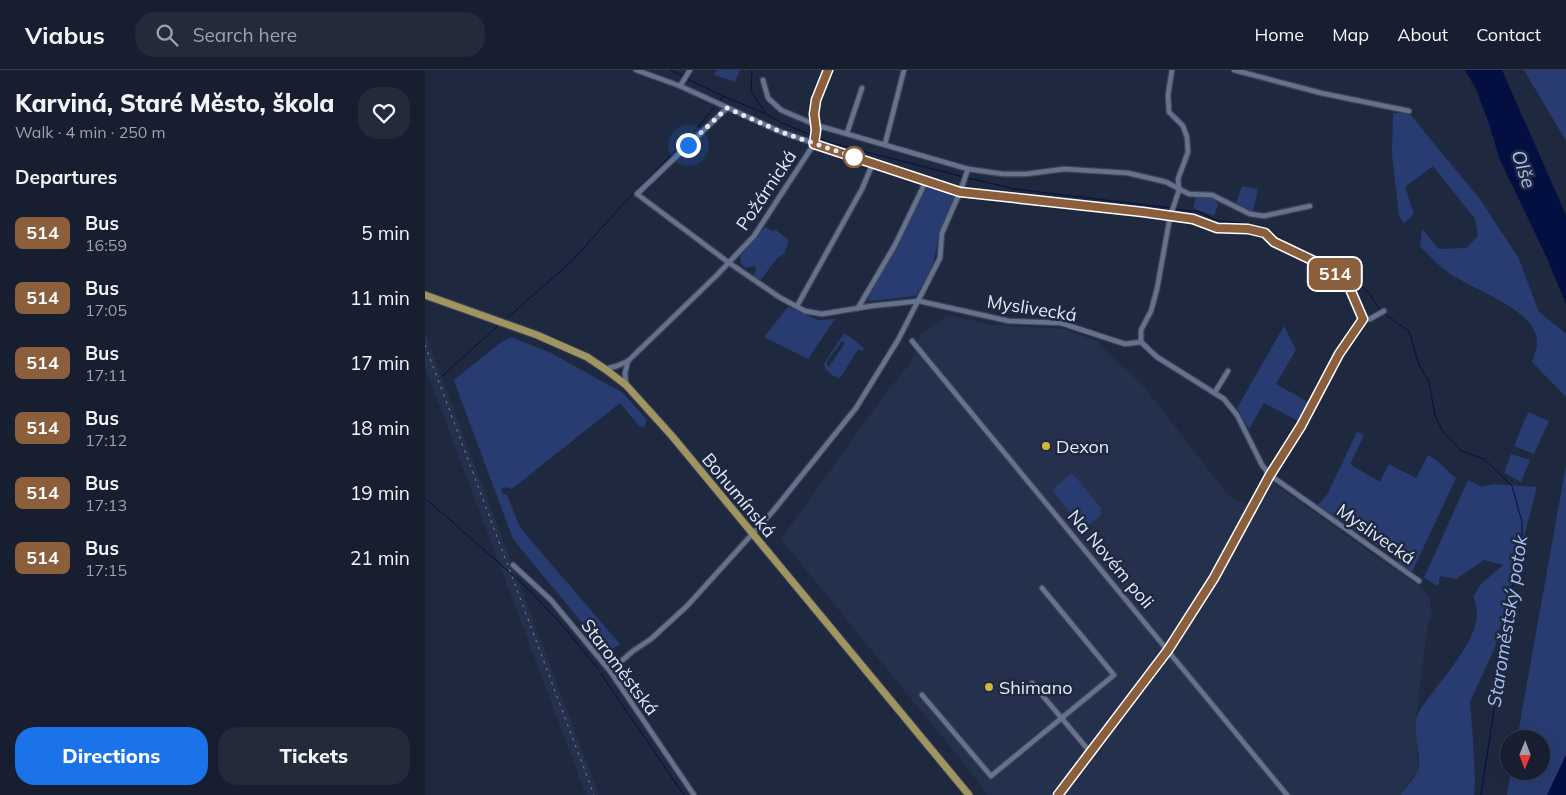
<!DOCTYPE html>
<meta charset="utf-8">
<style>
body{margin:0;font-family:Mulish,sans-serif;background:#232b3b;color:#f1f3f6;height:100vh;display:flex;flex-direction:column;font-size:19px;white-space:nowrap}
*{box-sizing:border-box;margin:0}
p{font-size:16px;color:#9ea2aa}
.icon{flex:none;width:28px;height:28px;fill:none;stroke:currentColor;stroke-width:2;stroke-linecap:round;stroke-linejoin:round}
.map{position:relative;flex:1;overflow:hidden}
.sheet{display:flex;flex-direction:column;background:#161e2f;width:425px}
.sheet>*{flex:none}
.badge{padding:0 10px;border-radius:8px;font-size:18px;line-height:32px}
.needle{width:32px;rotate:181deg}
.fabs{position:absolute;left:1075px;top:660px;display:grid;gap:10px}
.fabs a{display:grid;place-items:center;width:50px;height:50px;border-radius:50%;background:#161e2f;box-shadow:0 5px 20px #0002,0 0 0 1px #353c4b;font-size:25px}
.you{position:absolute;width:25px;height:25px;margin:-12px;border:4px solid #fff;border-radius:50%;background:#1a73e8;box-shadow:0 0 0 8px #1a73e833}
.map>.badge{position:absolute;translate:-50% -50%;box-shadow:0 0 0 2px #fff}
h2{padding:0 15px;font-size:19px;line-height:45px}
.round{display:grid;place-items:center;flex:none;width:52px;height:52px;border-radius:20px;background:#232b3b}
.head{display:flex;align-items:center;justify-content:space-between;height:85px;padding:0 15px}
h1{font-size:24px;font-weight:800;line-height:38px}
.button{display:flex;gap:10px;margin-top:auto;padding:10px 15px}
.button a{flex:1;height:58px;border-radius:20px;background:#1a73e8;color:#fff;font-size:20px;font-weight:800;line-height:58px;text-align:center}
.button a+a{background:#232b3b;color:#f1f3f6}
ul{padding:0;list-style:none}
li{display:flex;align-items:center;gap:15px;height:65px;padding:0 15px}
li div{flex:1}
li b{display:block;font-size:19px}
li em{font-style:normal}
li .badge{min-width:55px;font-weight:700;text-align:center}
header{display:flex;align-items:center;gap:30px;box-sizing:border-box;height:70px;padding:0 25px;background:#161e2f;border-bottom:1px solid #353c4b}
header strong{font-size:24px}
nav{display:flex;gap:28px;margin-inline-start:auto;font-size:18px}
.search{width:350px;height:45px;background:#232b3b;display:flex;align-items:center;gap:12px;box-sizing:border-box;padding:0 18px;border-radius:20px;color:#9ea2aa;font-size:19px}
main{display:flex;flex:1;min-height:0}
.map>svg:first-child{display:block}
.built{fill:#25304d}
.green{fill:#283c72;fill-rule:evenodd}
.water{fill:#040f41}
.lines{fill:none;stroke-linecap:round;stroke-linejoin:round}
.stream{stroke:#040f41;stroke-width:1}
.minor-casing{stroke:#3c4458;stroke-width:7}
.primary-casing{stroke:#3c4458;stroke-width:9}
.minor{stroke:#66728d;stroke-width:4.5}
.primary{stroke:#a09560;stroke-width:7}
.rail{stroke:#798296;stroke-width:1;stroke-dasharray:2.5 5;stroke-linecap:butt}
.line-casing{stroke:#fff;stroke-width:11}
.line{stroke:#8b5e3c;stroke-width:8}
.walk{stroke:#e2e9f9;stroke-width:5;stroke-dasharray:0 9}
.stop-dot{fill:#fff;stroke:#8b5e3c;stroke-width:2.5}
.poi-dot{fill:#d3b635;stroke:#1e283f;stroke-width:2}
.labels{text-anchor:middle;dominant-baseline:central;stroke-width:5;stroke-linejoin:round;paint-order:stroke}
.street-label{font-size:18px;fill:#e2e9f9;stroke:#1e283f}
.poi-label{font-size:18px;fill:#e2e9f9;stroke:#1e283f;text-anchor:start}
.water-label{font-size:19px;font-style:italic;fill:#a8bff1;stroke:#1e283f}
</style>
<header>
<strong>Viabus</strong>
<div class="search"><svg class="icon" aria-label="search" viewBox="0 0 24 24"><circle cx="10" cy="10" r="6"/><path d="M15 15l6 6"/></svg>Search here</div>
<nav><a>Home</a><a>Map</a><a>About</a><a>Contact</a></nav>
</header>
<main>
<section class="sheet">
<div class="head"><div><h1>Karviná, Staré Město, škola</h1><p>Walk · 4 min · 250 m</p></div><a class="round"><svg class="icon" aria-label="heart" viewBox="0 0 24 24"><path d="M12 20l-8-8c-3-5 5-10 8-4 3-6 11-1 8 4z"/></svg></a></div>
<h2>Departures</h2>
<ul>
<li><span class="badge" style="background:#8b5e3c;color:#fff">514</span><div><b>Bus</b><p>16:59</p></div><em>5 min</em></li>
<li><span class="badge" style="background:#8b5e3c;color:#fff">514</span><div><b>Bus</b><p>17:05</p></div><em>11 min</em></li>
<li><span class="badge" style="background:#8b5e3c;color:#fff">514</span><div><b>Bus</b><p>17:11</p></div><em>17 min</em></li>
<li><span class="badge" style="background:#8b5e3c;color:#fff">514</span><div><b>Bus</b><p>17:12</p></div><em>18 min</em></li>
<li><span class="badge" style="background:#8b5e3c;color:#fff">514</span><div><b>Bus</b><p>17:13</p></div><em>19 min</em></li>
<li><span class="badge" style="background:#8b5e3c;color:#fff">514</span><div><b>Bus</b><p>17:15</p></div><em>21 min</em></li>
</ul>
<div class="button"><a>Directions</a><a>Tickets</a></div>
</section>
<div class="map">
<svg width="1141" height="725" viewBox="0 0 1141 725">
<rect width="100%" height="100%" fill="#1e283f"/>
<!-- built -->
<g class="built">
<path d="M523 245 568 255 639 259 671 271 720 318 803 425 830 438 847 412 967 498 981 506 1001 522 1005 529 1007 546 1003 555 991 648 993 700 976 725H563L533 686 356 469 463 320 485 294 496 264Z"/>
<path d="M0 263 174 725H161L80 509 0 297Z"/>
</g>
<!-- green -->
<g class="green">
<path d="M292 0H315L310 12 289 5Z"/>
<path d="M1099 0H1141V71Z"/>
<path d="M968 43H984L1054 128 1093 187 1114 242 1141 264V327L1107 292C1110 283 1114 275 1111 265 1103 237 1047 219 1024 203 1013 196 1005 185 995 177L997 159 1014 179 1041 178 1053 166 1050 149 1008 96 980 117 989 144 979 153 974 146 967 85Z"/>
<path d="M502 114 531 125 514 165 508 195 491 226 444 231 443 226 479 162Z"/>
<path d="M817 116 833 119 828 142 811 133Z"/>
<path d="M771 126 790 129 793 135 789 146 768 138Z"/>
<path d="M340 157 347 161 351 160 364 170 359 184 352 188 335 211 329 206 331 198 329 196 321 198C315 194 315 192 316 185Z"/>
<path d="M363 237 393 250 410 249 383 289 339 267Z"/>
<path d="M859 256 871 280 851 314 885 333 875 352 839 333 824 359 812 338Z"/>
<path d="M419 263 433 273 439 279 437 281 434 279 432 281 415 308C409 308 400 301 399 294ZM417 271 420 273 404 297 401 293Z"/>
<path d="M86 267 126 283 198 323 222 350 219 357 214 356 195 333 92 415 86 419 82 417 76 419 78 424 82 425 94 455 103 467 195 574 185 580 172 571 88 469 32 319 29 310 74 274Z"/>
<path d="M1103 342 1124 351 1109 384 1089 376Z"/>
<path d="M932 362 939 365 925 394 955 412 964 394 991 408 1003 385C1014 391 1021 400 1031 408L987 502 973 493 974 490 893 435 902 425Z"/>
<path d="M1086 384 1105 390 1096 412 1079 403Z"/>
<path d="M1141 395V685L1122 725H1082L1086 701H1116V669H1092Z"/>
<path d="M647 403 677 439 675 441 677 444 659 459 627 420Z"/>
<path d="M1043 410 1056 417 1069 414 1112 417 1070 577 1045 632 1048 669 1050 710 1049 725H976C980 719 991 706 993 700 997 687 987 658 992 646 1007 615 1068 564 1048 527L1056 514 1078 495 1059 490 1031 509 1015 506 1013 516 999 508Z"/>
</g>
<!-- water -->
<g class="water">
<path d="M1040 0H1077L1141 145V234L1121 186 1075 90 1063 51 1051 19Z"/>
<path d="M1141 685V725H1122Z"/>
</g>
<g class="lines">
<!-- stream -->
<g class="stream">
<path d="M245 0 258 6"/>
<path d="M327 0 326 21 341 44 357 53 403 72 539 107"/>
<path d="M262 9 298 26"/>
<path d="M295 30 298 26 339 43"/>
<path d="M543 108 590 119 746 138"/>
<path d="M750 139 774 142 793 151 816 153 839 158 867 176 926 207 944 223 955 240"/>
<path d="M958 243 984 261 994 295 1004 312 1010 346 1017 360 1036 381 1059 389 1087 416 1097 452V483L1091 495 1056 725"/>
<path d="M82 248 146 192 200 132 274 56 290 36"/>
<path d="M16 307 74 255"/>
<path d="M0 428 100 516 139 557 173 599"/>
<path d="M176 604 259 725"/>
</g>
<defs>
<g id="minor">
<path d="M211 0 255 16 356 62 535 122 718 142 768 149 792 158 823 159 840 163 849 172 893 193 922 212 938 249"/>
<path d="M747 0 743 25 744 42 758 56 762 67 763 82 753 109 754 120 745 147 732 219 726 241 716 260V272L732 287 799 329 812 345 837 395 845 405 994 511"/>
<path d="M809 0 896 23 984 41"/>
<path d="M338 10 343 28 356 40 391 55 543 99 578 104H601L639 99 703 103 741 112 764 124 787 125 825 144 839 146 885 136"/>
<path d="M255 16 265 0"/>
<path d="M302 38 212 124 303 192 354 227 380 241 397 244 446 236 494 231 584 251 636 253 700 274 716 272"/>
<path d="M422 63 437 18"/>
<path d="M460 74 479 0"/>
<path d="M372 236 437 119 448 93"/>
<path d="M433 238 470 175 501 111"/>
<path d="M938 249H945L959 241"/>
<path d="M487 271 862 725"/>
<path d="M180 299 192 296 203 291"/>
<path d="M201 315 200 303 203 291 291 206 329 166 389 74 391 60 389 44 391 30 403 0"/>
<path d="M790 322 803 301"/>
<path d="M88 495 126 530 185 601 269 725"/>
<path d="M185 601 208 581 226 569 262 536 349 440 431 338 473 270 515 188 517 163 535 122 543 99"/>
<path d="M607 613 666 683"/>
<path d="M497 625 566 706 689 605 617 518"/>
<path d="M633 725 743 580 789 508 845 405 876 356 914 284 938 249"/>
</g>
<path id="primary" d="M0 225 112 265 162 287 180 299 201 315 247 366 544 725"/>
</defs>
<!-- minor casing -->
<use href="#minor" class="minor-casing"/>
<!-- primary casing -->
<use href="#primary" class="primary-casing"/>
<!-- minor -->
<use href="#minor" class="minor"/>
<!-- primary -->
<use href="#primary" class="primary"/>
<!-- rail -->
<path class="rail" d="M0 275 169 725"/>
</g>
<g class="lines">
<defs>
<path id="line" d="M403 0 391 30 389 44 391 60 389 74 535 122 718 142 768 149 792 158 823 159 840 163 849 172 893 193 922 212 938 249 914 284 876 356 845 405 789 508 743 580 633 725"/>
</defs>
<!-- line casing -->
<use href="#line" class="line-casing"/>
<!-- line -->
<use href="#line" class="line"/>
<!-- walk -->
<path class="walk" d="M263 75 302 38 356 62 432 88 429 87"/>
</g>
<!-- markers -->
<circle class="stop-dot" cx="429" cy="87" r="10"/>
<g class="poi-dot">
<circle cx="621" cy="376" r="5"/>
<circle cx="564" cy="617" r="5"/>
</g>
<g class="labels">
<!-- street labels -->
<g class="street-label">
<text transform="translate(341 120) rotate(-56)">Požárnická</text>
<text transform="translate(607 238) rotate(9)">Myslivecká</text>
<text transform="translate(314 425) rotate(50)">Bohumínská</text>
<text transform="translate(951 464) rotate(35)">Myslivecká</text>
<text transform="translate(686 489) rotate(50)">Na Novém poli</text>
<text transform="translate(195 597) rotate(53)">Staroměstská</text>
</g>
<!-- poi labels -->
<g class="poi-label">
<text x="631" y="376">Dexon</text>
<text x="574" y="617">Shimano</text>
</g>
<!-- water labels -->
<g class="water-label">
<text transform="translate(1099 99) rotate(72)">Olše</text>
<text transform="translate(1082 551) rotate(-81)">Staroměstský potok</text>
</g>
</g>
</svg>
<div class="fabs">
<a><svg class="needle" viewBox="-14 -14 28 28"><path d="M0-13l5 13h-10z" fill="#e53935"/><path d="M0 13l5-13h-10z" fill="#9ea2aa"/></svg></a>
</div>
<div class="you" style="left:263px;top:75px"></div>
<b class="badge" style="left:910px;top:204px;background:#8b5e3c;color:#fff">514</b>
</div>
</main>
